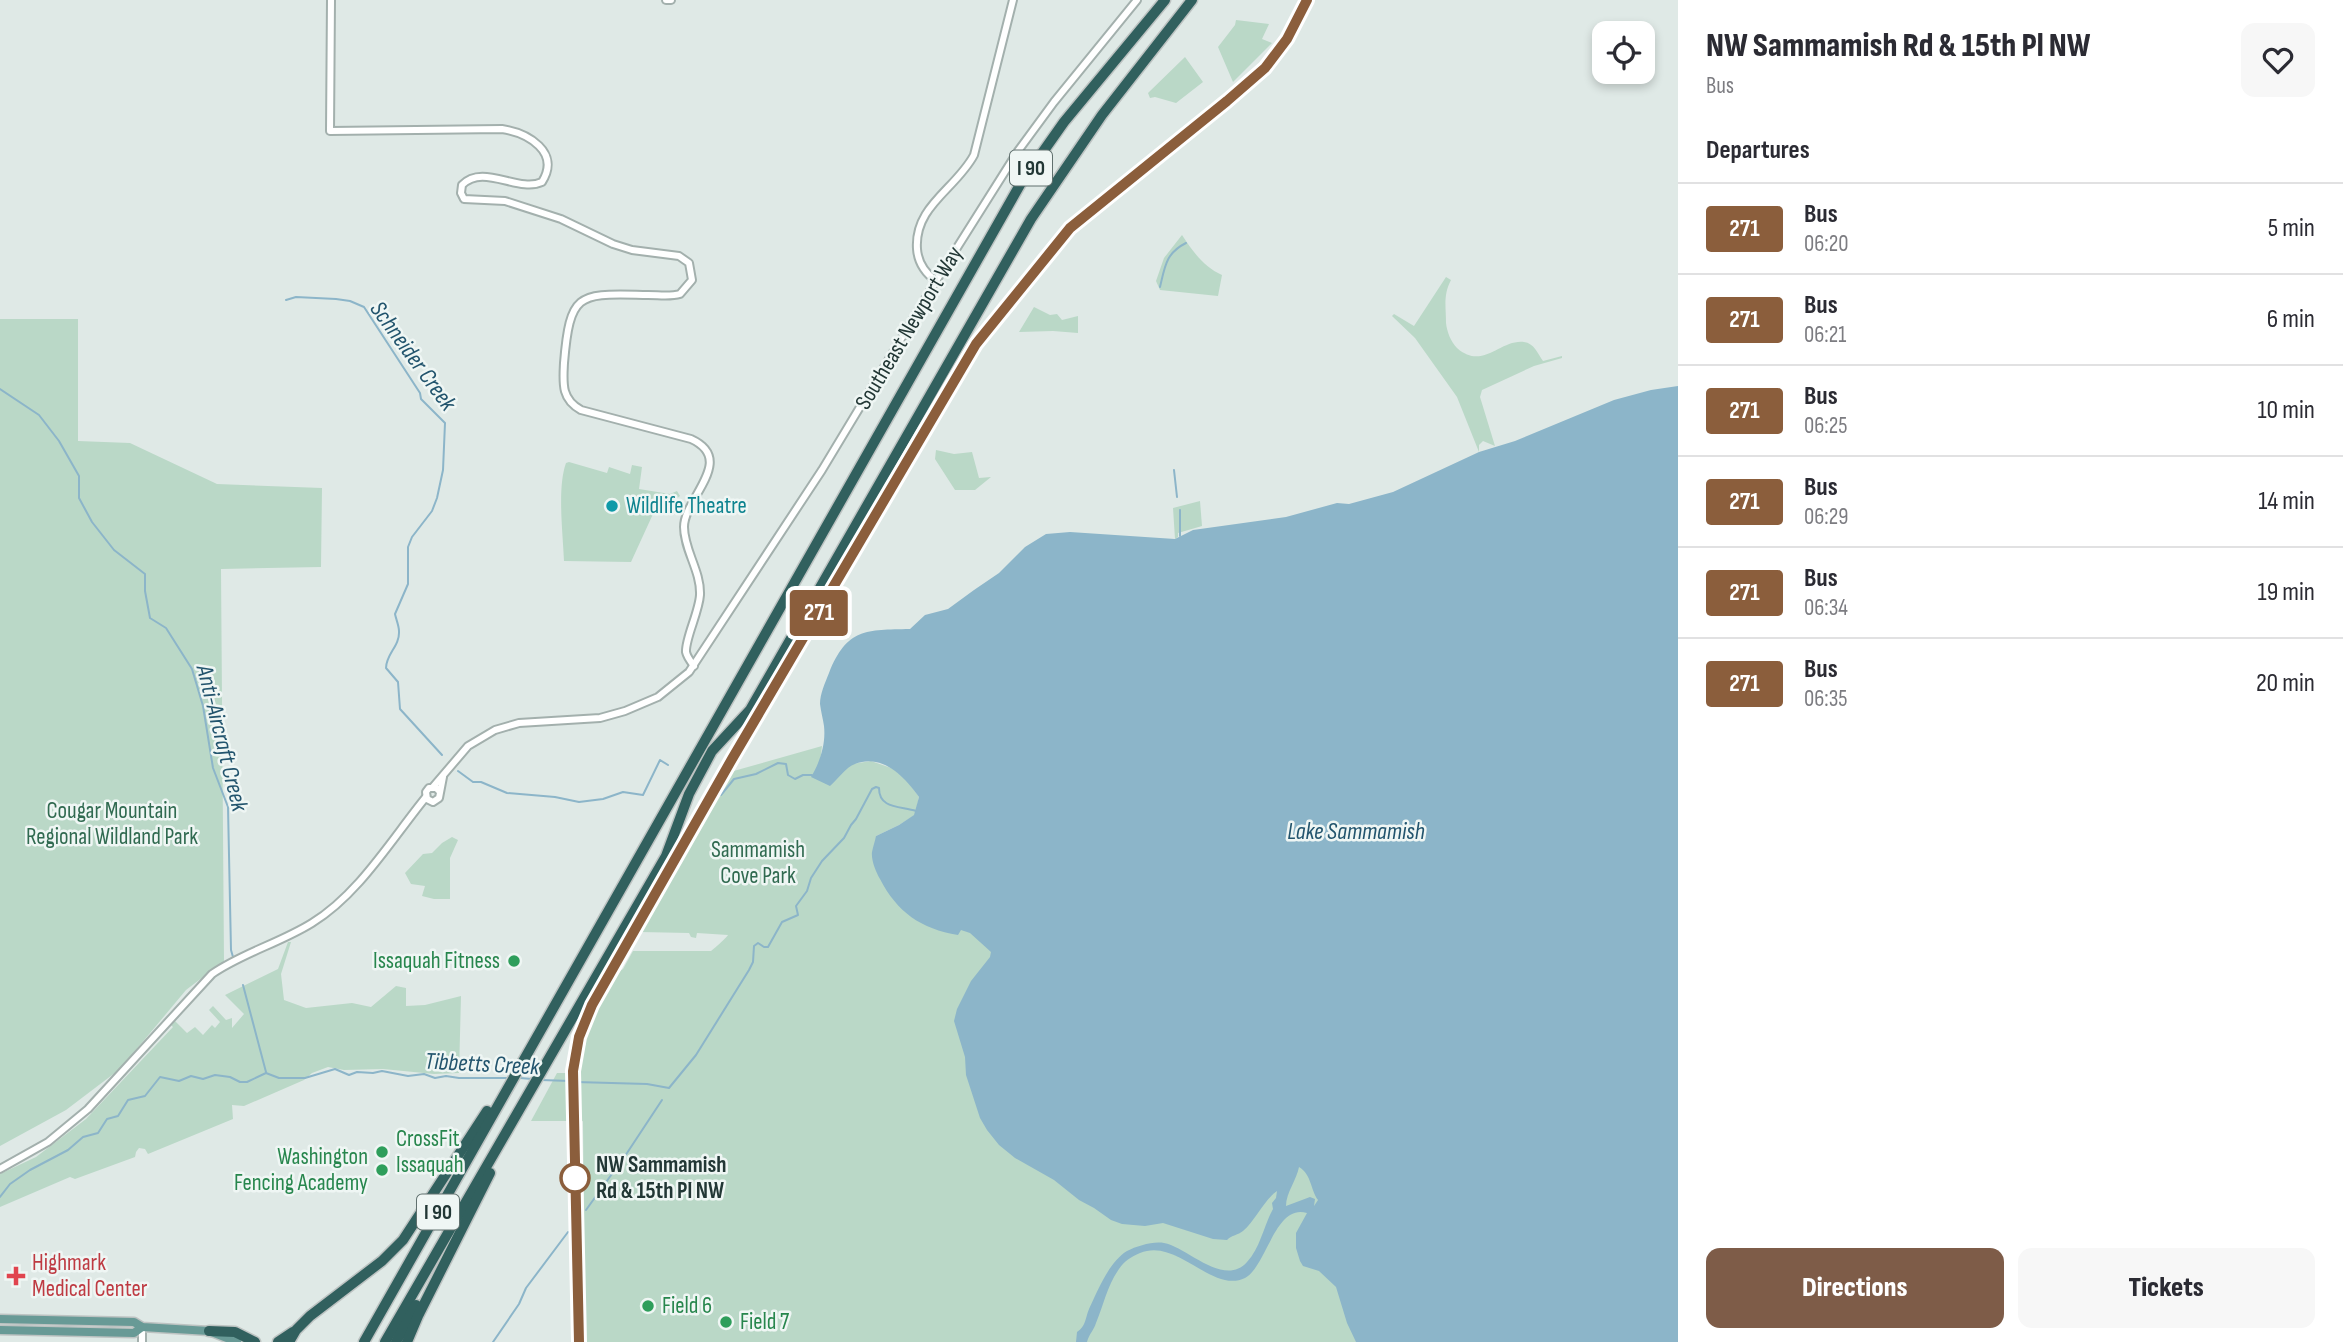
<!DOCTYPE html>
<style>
body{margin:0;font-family:"Sofia Sans Condensed",sans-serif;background:#f7f7f7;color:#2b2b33;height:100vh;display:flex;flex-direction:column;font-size:26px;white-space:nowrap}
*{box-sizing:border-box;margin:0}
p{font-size:23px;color:#7c7c81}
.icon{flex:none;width:38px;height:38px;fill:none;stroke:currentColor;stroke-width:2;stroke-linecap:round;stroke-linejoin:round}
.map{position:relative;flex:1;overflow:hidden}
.panel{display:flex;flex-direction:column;background:#fff;width:665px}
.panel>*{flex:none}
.badge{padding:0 14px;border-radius:5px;font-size:24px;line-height:46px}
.controls{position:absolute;left:1592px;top:21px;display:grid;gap:14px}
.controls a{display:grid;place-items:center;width:63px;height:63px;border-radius:14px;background:#fff;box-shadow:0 4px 10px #0003;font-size:35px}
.map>.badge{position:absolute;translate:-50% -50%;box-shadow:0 0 0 4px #fff}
h2{padding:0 28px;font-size:26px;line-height:63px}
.round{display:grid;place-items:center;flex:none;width:74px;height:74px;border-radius:14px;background:#f7f7f7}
.headline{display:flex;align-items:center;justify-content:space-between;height:119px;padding:0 28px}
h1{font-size:33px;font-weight:800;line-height:52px}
.cta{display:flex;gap:14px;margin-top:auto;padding:14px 28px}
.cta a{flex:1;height:80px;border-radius:14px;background:#7e5c48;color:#fff;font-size:28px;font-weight:800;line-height:80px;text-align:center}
.cta a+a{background:#f7f7f7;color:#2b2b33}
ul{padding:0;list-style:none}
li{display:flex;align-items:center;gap:21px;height:91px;padding:0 28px;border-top:2px solid #e1e1e2}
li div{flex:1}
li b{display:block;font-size:26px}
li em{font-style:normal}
li .badge{min-width:77px;font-weight:700;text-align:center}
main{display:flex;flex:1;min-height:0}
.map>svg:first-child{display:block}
.green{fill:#bad8c7}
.water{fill:#8cb5c9;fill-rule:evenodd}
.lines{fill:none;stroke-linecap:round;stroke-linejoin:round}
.stream{stroke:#8cb5c9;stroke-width:2}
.minor-casing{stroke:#a3b0ad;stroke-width:10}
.major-casing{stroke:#bdc3c2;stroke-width:11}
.highway-casing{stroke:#bdc3c2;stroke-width:13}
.minor{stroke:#fff;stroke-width:6}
.major{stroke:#689a96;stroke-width:8}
.highway{stroke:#31605e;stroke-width:10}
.line-casing{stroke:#fff;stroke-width:16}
.line{stroke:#8b5e3c;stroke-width:10}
.culture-dot{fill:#0f9aa8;stroke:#eff6f4;stroke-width:2.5}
.leisure-dot{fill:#2e9e5b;stroke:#eff6f4;stroke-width:2.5}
.stop-dot{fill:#fff;stroke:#8b5e3c;stroke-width:3.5}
.health-dot{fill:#e0444e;stroke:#eff6f4;stroke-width:2.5}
.labels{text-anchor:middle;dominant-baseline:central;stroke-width:5;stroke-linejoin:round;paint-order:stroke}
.shield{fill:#eff6f4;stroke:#60706e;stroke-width:2}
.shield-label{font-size:21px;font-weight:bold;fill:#223735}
.street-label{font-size:23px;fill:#223735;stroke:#eff6f4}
.culture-label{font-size:23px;fill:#0d838f;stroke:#eff6f4;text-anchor:start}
.park-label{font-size:23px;fill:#306a50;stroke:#eff6f4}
.leisure-label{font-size:23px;fill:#27864d;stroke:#eff6f4;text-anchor:start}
.stop-label{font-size:23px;font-weight:bold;fill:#223735;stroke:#eff6f4;text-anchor:start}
.health-label{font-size:23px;fill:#be3a42;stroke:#eff6f4;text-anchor:start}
.water-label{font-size:24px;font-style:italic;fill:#22546d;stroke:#eff6f4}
</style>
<main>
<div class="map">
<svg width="1678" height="1342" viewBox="0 0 1678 1342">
<rect width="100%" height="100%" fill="#dfe9e6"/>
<!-- green -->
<g class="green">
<path d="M1236 20 1269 24 1262 39 1272 43 1233 82 1218 47 1235 25Z"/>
<path d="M1185 57 1203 82 1176 103 1155 97 1150 98 1148 93Z"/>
<path d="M1182 235C1193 252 1204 267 1222 275L1218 296 1160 290 1156 281 1164 258Z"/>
<path d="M1446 277 1451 280C1443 295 1446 307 1446 323 1447 332 1451 342 1457 348 1483 371 1500 339 1524 342 1534 343 1538 354 1543 361L1562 356V358L1534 366 1482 390 1480 397 1495 446 1483 441 1479 445V452L1457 397 1415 338 1392 316 1394 314 1414 326Z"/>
<path d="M1034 307 1050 315 1057 314 1062 320 1078 316V333L1053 331 1019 332Z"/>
<path d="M0 319H78V441L130 443 217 484 322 488 321 567 221 569 224 961 186 990 120 1069 66 1110 0 1146Z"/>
<path d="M936 450 954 454 972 452 979 478 991 477 975 490H955L935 459Z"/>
<path d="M569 462 607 473 609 467 630 474 632 465 642 467 639 489 670 494 677 491 680 496 653 514 631 562 564 561C563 534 557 488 566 463Z"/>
<path d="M1200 501 1202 526 1178 533V537L1175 539 1173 508Z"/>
<path d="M822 746 820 763 852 764 871 761 894 769 909 783 919 797 915 815 899 825 876 836 1295 1144 1306 1146 1380 1342H585L583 1125V1121L580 1122 578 1089 581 1054 586 1044H581L583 1034 617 973 623 969 633 951H711C713 950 727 937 728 935L697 933 696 938 691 937 689 933 640 932 730 772Z"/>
<path d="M452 837 458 840 450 858V899H434L422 896 425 886 411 884 405 873 423 854 432 853 442 843Z"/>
<path d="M288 942H291L281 974 284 1000 306 1008 352 1003 371 1007 396 986 406 988V1006L425 1005 461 996 459 1073 434 1074 383 1069 344 1070 328 1067 312 1073 304 1080 244 1106 232 1105 233 1119 148 1154 145 1149 139 1148 136 1152 135 1157 75 1179 70 1177 0 1207V1174L36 1157 86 1119 173 1027 170 1024 174 1020 187 1033 195 1027 203 1035 212 1025 215 1028 220 1022 209 1010 213 1006 226 1020 232 1018V1028L244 1014 225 995 278 969Z"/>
<path d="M557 1073H568L569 1121H531Z"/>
</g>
<!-- water -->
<path class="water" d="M1678 386V1342H1356L1347 1323 1336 1287 1319 1271 1303 1266 1300 1261 1296 1248V1233L1307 1213C1275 1203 1267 1266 1245 1278 1212 1294 1177 1237 1140 1253 1131 1257 1124 1261 1119 1269 1107 1286 1104 1304 1096 1323 1094 1330 1089 1334 1087 1342H1076L1077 1332C1086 1326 1085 1319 1089 1309 1098 1290 1109 1262 1127 1251 1137 1246 1153 1241 1164 1243 1187 1247 1224 1288 1247 1262 1260 1249 1264 1225 1273 1209L1272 1203 1276 1198 1277 1191C1264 1200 1255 1221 1243 1231 1238 1235 1232 1235 1227 1240L1213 1239 1163 1223 1145 1226 1122 1224 1111 1220 1094 1208 1079 1200 1054 1180 1015 1158 999 1145 987 1130 980 1118 966 1075 965 1057 954 1021 957 1009 971 981 990 957 991 952 970 933 961 930 958 935C921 929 897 912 880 879 876 872 871 860 872 852 873 847 875 841 876 836L899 825 914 815 919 797C905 777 882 753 855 764 846 767 837 780 830 786L811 777C820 762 826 744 824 726 823 719 821 712 820 704 820 694 825 683 829 673 847 628 866 630 910 629L925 615 948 609 974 590 999 573 1025 547 1046 534 1070 532 1175 539 1193 530 1286 517 1337 503 1349 504 1393 492 1479 452 1515 441 1614 400 1651 390ZM1299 1167C1312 1175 1310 1189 1318 1200L1314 1206 1315 1199 1310 1197 1286 1206C1286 1193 1297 1179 1299 1167Z"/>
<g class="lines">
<!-- stream -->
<g class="stream">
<path d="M1160 287C1165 266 1166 253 1186 243"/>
<path d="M286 300 296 297 336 299 350 301 364 307 420 393 421 399 445 423 443 470 437 498 432 511 412 537 408 547V584L395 614C396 619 399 626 399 631 400 646 386 654 386 668L398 682 400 709 442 755"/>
<path d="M0 389 39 415 59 441 79 476V498L92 522 114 550 145 574V591L150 618 166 628 192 669 203 706 213 768 228 807 231 950 233 957"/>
<path d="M1174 470 1177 497"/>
<path d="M1180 536V510"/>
<path d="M458 771 473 782H481L507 793 555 797 579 802 603 799 623 792 643 795 660 760 668 765"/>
<path d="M721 795 734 779 756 774 778 763 786 764 788 775 795 779 803 775H812"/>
<path d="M243 985 266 1072"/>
<path d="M520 1078 532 1079"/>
<path d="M541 1080 570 1081"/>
<path d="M576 1082 647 1084 669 1088 696 1055 749 970 753 962 754 946 758 943 764 947H768L782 922 798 915 796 906 807 891 811 878 822 861 844 838 851 825 856 819 872 789 876 787 879 788C879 809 900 806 916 811"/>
<path d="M0 1197 10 1184 30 1170 68 1150 83 1137 98 1133 107 1119 118 1116 128 1100 145 1096 160 1077 179 1081 191 1076 203 1079 215 1075 230 1077 240 1082H247L266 1073 279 1078H305L335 1069 349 1075 357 1072 373 1073 382 1071 408 1076 424 1074 435 1078 446 1076 459 1078H507"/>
<path d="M586 1210 627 1153 662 1100"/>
<path d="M493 1342 519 1304 526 1288 568 1232"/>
</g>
<defs>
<g id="minor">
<path d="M331 0 330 131 502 129C528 133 561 152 542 182 518 193 483 163 462 185L461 193 464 199 505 201 561 219 613 244 632 250 679 256 689 263 692 280 680 294C670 297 659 295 648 295 580 294 570 289 564 363 563 383 561 399 581 410L691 439C737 460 684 498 684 527 684 550 701 571 700 595 699 612 685 639 686 652 687 657 691 662 694 666"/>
<path d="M666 0H671"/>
<path d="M936 281C925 273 918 263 917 249 914 206 956 189 974 155L1013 0"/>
<path d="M433 787 468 746 495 730 519 723 600 718 625 711 658 697 689 672 822 470 936 281 1018 151 1054 102 1137 0"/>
<path d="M439 791 436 788H429L426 792 427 799 433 802 439 798 443 777"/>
<path d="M0 1169 48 1142 88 1109 212 974C242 953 280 943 312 923 359 894 391 840 426 797"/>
<path d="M142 1327V1342"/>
<path d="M579 1342 573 1071 578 1037 592 1005 732 759 976 344 1006 309 1047 253 1070 228 1265 68 1288 39 1307 0"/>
</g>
<g id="major">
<path d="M0 1319 134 1322 142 1327 209 1331 237 1342"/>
<path d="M0 1330 134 1333 142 1327"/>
</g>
<g id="highway">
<path d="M209 1331 235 1332 255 1342"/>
<path d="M278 1342 293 1332"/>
<path d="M289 1342 296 1330 310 1316 382 1261 403 1240 487 1111"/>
<path d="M364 1342 1021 183 1064 122 1165 0"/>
<path d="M385 1342 666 856 689 794 712 751 750 710 1031 219 1102 115 1192 0"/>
<path d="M396 1342 416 1305"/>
<path d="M407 1342 418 1316 490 1173"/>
</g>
</defs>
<!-- minor casing -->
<use href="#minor" class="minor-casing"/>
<!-- major casing -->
<use href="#major" class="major-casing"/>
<!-- highway casing -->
<use href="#highway" class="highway-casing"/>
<!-- minor -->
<use href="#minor" class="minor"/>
<!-- major -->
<use href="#major" class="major"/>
<!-- highway -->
<use href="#highway" class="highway"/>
</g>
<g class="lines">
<defs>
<path id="line" d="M579 1342 573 1071 579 1037 592 1005 732 759 976 344 1070 228 1227 101 1265 68 1287 39 1307 0"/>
</defs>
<!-- line casing -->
<use href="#line" class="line-casing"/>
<!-- line -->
<use href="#line" class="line"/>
</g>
<!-- markers -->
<circle class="culture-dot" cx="612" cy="506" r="7"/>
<g class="leisure-dot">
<circle cx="514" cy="961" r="7"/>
<circle cx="382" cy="1152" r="7"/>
<circle cx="382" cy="1170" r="7"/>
<circle cx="648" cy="1306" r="7"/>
<circle cx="726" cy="1322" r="7"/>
</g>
<circle class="stop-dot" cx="575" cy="1178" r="14"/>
<path class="health-dot" d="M12.5 1265.5h7v7h7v7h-7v7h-7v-7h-7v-7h7z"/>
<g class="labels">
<!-- shield labels -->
<g class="shield">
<rect x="1010" y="150.5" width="42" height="35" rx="5"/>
<rect x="417" y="1194.5" width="42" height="35" rx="5"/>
</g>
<g class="shield-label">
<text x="1031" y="168">I 90</text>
<text x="438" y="1212">I 90</text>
</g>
<!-- street labels -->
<g class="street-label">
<text transform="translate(909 328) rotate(-59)">Southeast Newport Way</text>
</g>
<!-- culture labels -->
<g class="culture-label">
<text x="626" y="506">Wildlife Theatre</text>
</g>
<!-- park labels -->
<g class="park-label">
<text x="112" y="811">Cougar Mountain<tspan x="112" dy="26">Regional Wildland Park</tspan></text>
<text x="758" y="850">Sammamish<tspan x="758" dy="26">Cove Park</tspan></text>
</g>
<!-- leisure labels -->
<g class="leisure-label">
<text x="500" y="961" text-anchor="end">Issaquah Fitness</text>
<text x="396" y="1139">CrossFit<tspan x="396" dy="26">Issaquah</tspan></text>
<text x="368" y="1157" text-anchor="end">Washington<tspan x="368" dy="26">Fencing Academy</tspan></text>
<text x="662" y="1306">Field 6</text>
<text x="740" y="1322">Field 7</text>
</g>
<!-- stop labels -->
<g class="stop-label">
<text x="596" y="1165">NW Sammamish<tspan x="596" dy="26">Rd &amp; 15th Pl NW</tspan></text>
</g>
<!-- health labels -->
<g class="health-label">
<text x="32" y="1263">Highmark<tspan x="32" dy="26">Medical Center</tspan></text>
</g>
<!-- water labels -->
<g class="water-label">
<text transform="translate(413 356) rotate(54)">Schneider Creek</text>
<text transform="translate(222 738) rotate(76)">Anti-Aircraft Creek</text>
<text x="1356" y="831">Lake Sammamish</text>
<text transform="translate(482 1064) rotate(3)">Tibbetts Creek</text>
</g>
</g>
</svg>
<div class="controls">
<a><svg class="icon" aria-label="locate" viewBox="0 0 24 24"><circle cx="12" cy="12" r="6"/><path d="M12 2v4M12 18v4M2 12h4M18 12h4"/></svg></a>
</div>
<b class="badge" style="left:819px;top:613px;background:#8b5e3c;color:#fff">271</b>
</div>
<section class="panel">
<div class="headline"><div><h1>NW Sammamish Rd &amp; 15th Pl NW</h1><p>Bus</p></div><a class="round"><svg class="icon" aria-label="heart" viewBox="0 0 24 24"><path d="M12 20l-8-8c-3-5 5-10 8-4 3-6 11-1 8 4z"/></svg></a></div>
<h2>Departures</h2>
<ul>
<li><span class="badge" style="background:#8b5e3c;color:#fff">271</span><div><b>Bus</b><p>06:20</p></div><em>5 min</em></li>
<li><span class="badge" style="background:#8b5e3c;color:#fff">271</span><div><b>Bus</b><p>06:21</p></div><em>6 min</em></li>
<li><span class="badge" style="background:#8b5e3c;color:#fff">271</span><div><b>Bus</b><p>06:25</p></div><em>10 min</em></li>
<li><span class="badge" style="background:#8b5e3c;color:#fff">271</span><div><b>Bus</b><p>06:29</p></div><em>14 min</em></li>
<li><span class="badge" style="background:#8b5e3c;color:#fff">271</span><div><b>Bus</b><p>06:34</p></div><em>19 min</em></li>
<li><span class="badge" style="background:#8b5e3c;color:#fff">271</span><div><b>Bus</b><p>06:35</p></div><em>20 min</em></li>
</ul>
<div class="cta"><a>Directions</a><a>Tickets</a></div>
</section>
</main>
